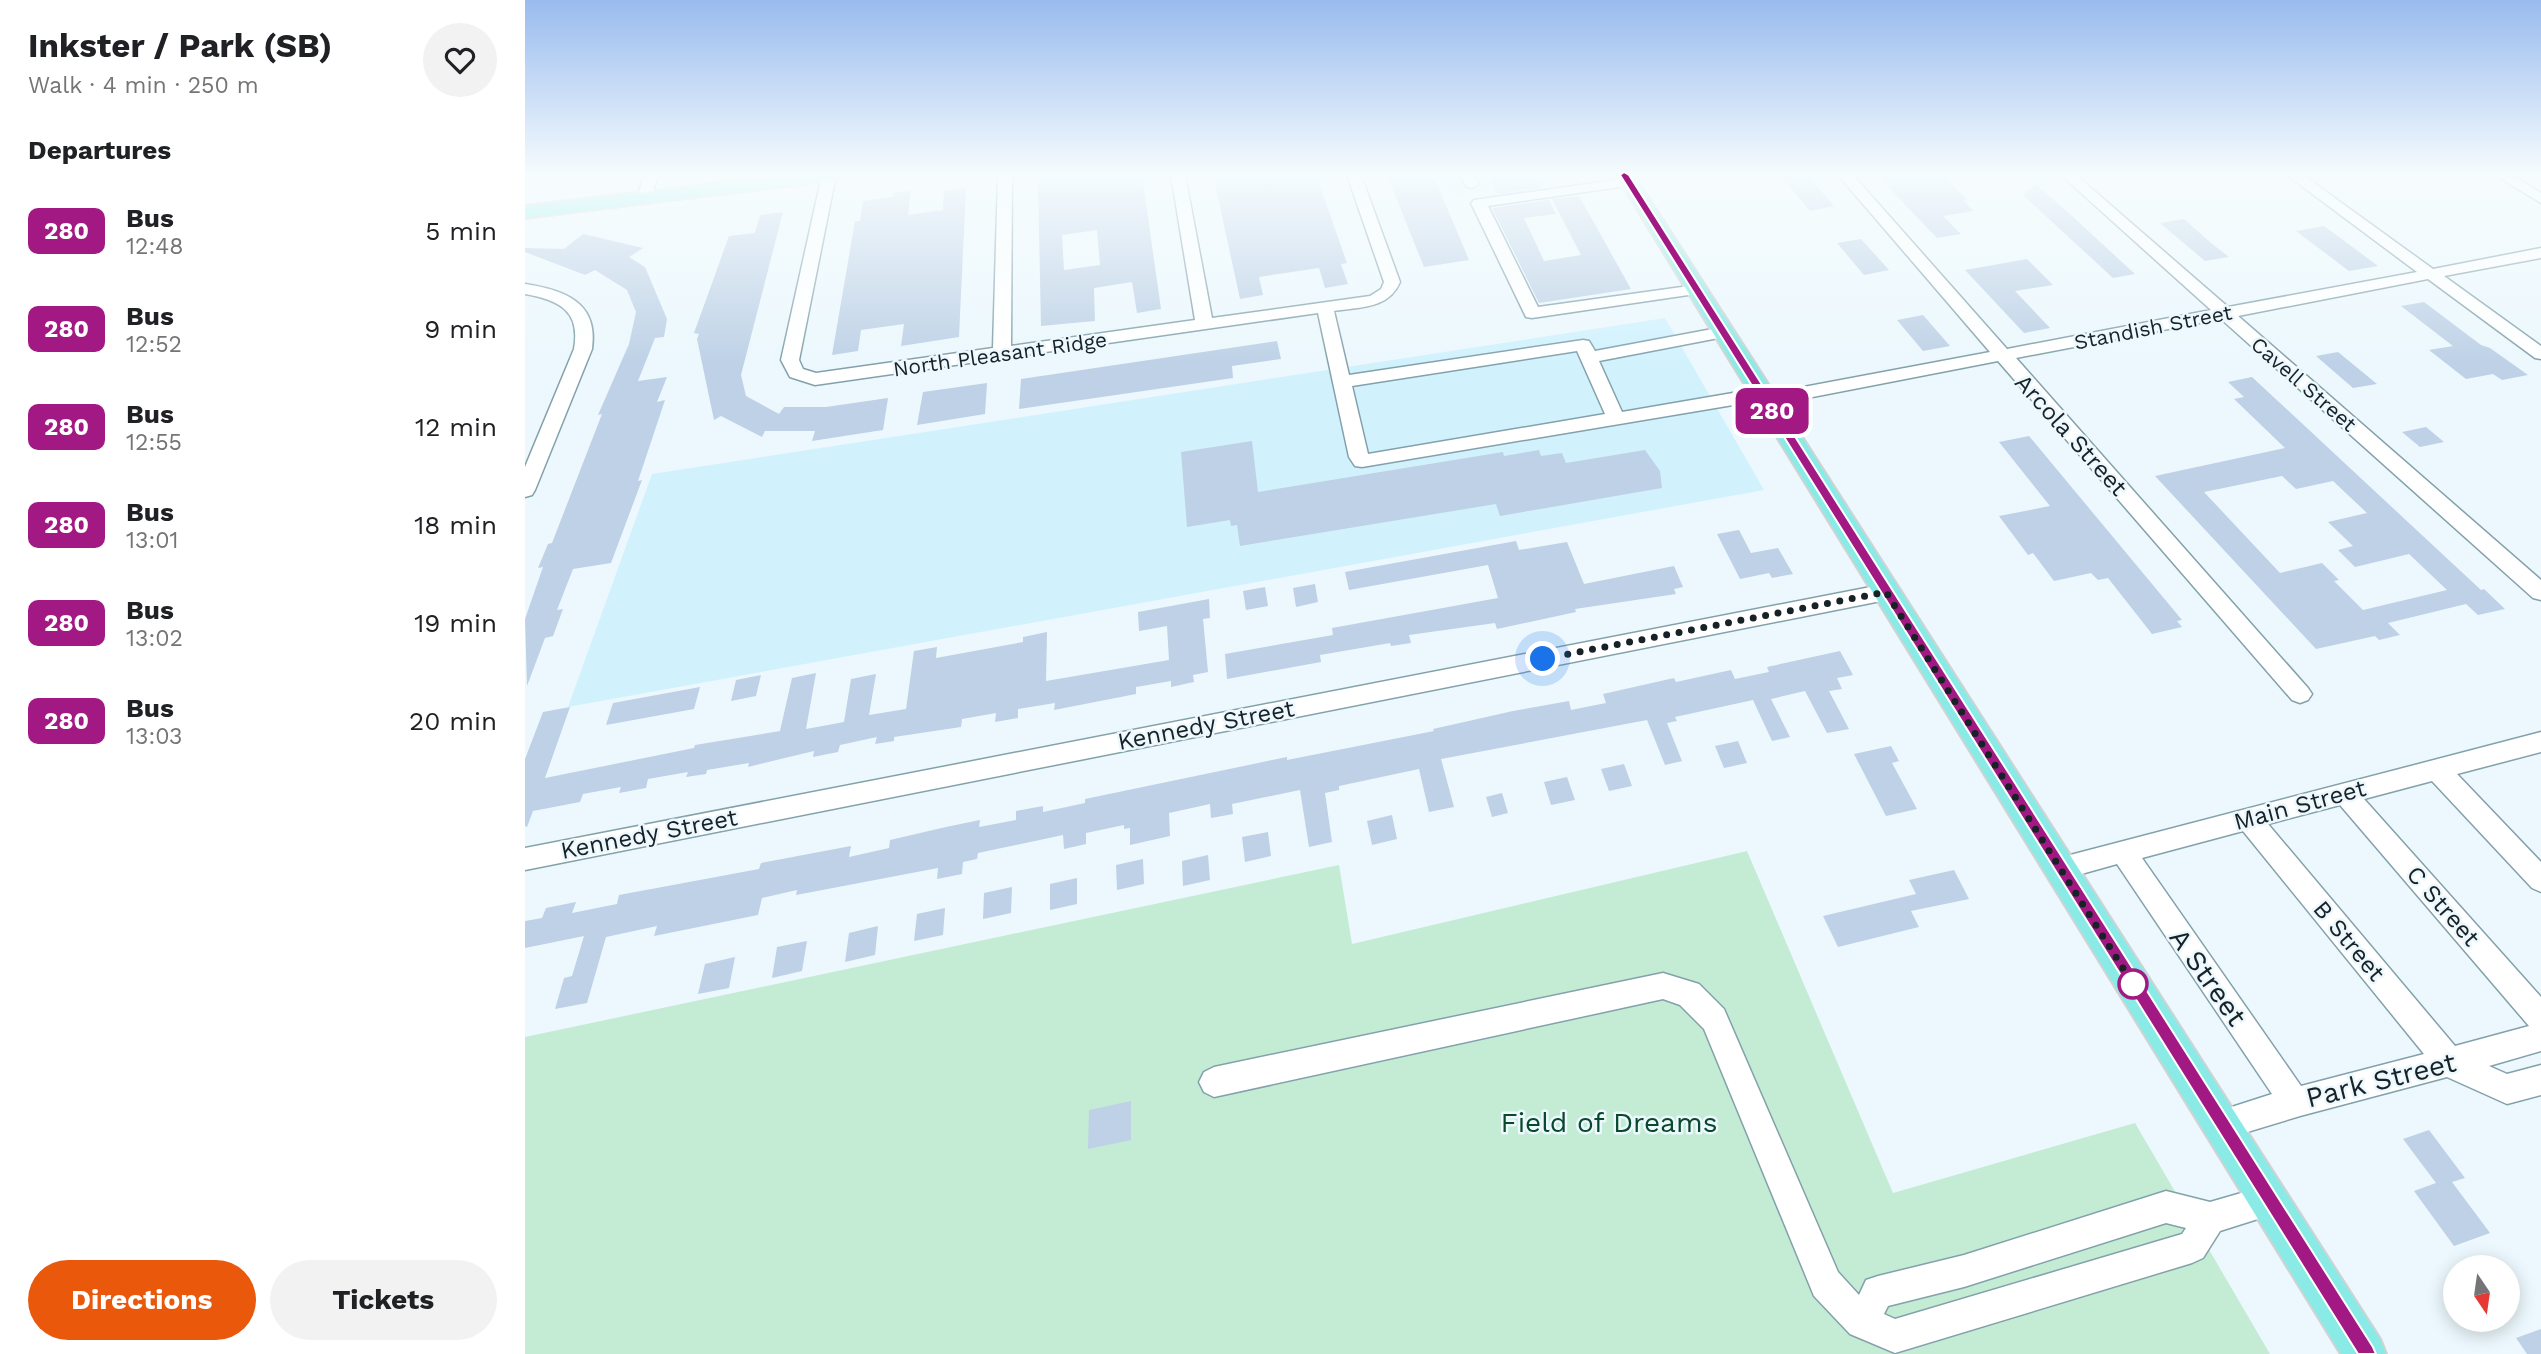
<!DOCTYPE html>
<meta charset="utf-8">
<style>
body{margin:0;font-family:"Work Sans",sans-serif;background:#f2f2f2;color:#202124;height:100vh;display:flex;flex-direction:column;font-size:26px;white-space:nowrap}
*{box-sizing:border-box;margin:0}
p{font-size:23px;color:#757577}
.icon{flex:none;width:38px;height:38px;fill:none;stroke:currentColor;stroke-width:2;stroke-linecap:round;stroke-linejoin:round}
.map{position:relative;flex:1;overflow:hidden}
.side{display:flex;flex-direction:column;background:#fff;width:525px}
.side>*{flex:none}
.badge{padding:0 14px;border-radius:10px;font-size:24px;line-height:46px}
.needle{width:46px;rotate:167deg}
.tools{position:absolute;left:1918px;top:1255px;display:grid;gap:14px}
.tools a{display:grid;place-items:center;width:77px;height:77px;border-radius:50%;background:#fff;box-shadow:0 4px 18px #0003;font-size:35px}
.you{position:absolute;width:35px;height:35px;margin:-18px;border:5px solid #fff;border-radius:50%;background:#1a73e8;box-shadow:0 0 0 10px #1a73e833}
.map>.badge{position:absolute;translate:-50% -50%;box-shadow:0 0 0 4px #fff}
h2{padding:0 28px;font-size:26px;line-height:63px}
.round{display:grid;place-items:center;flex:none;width:74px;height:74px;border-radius:37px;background:#f2f2f2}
.head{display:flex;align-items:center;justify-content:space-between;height:119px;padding:0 28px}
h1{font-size:33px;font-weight:700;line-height:52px}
.primary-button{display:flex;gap:14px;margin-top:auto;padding:14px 28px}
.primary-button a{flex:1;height:80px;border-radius:42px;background:#ea580c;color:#fff;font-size:28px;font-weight:700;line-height:80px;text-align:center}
.primary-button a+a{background:#f2f2f2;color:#202124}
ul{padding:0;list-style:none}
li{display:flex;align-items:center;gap:21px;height:98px;padding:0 28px}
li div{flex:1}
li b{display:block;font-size:26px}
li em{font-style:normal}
li .badge{min-width:77px;font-weight:700;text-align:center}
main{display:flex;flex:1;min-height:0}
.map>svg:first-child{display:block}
.built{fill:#d1f2fd}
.green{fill:#c4ecd4}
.building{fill:#bed1e6;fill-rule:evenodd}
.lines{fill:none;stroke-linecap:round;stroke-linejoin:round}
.minor-casing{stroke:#83a1ab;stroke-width:3}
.major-casing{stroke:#d0d3d4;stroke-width:4}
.minor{fill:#fff;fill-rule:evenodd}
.major{fill:#8aeae5;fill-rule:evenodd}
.line{fill:#a31984;stroke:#fff;stroke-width:2}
.walk{stroke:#162226;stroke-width:7;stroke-dasharray:0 12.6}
.stop-dot{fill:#fff;stroke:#a31984;stroke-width:3.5}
.labels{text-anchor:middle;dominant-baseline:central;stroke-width:5;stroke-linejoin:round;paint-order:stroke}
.far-street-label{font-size:21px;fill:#162226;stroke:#ecf8fd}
.street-label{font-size:24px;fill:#162226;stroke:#ecf8fd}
.near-street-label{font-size:28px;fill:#162226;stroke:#ecf8fd}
.near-park-label{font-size:28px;fill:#08482b;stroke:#ecf8fd}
</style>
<main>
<section class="side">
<div class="head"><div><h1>Inkster / Park (SB)</h1><p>Walk · 4 min · 250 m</p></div><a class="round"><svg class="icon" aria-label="heart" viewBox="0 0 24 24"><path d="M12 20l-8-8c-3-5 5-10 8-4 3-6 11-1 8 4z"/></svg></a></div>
<h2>Departures</h2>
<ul>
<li><span class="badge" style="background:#a31984;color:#fff">280</span><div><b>Bus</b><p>12:48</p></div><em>5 min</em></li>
<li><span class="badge" style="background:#a31984;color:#fff">280</span><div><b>Bus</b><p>12:52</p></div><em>9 min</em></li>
<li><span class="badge" style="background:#a31984;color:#fff">280</span><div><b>Bus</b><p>12:55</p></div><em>12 min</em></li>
<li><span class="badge" style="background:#a31984;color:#fff">280</span><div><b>Bus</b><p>13:01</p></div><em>18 min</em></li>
<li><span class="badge" style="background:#a31984;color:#fff">280</span><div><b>Bus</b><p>13:02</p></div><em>19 min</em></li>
<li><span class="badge" style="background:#a31984;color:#fff">280</span><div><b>Bus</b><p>13:03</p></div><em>20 min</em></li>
</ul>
<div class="primary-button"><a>Directions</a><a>Tickets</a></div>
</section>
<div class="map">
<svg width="2016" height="1354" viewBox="0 0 2016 1354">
<rect width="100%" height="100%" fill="#ecf8fd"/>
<!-- built -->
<g class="built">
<path d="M916 175H1056L1059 179 927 196Z"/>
<path d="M1140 318 1239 490 43 707 127 474Z"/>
</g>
<!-- green -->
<path class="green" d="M1222 851 1368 1193 1610 1123 1745 1354H0V1037L814 865 827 944Z"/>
<!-- building -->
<g class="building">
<path d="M561 175H617L636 309 612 313 607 282 569 288 570 321 516 326 513 181ZM572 230 575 265 539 270 537 235Z"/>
<path d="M717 175H791L822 263 816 264 823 284 800 288 794 268 734 277 738 295 715 299 689 179Z"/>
<path d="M862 175H883L886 181 909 177 944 260 899 267Z"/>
<path d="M963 175H1010L1017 188 972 194Z"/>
<path d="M1255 175H1282L1309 206 1285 211Z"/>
<path d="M1352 175H1416L1442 199 1438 200 1449 211 1418 216 1436 234 1412 238Z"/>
<path d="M1511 184 1547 216 1610 274 1588 278 1498 195Z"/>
<path d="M441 188 434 337 376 346 379 324 336 330 333 351 307 355 330 221H335L338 201 368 197V193L386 191 383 215 418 210 419 191Z"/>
<path d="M1054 196 1106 289 1014 303 967 208 1024 200 1031 214 999 218 1019 261 1056 255 1027 199Z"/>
<path d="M258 212 216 375 221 396 254 414 259 407H301L363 398 358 430 287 441 290 431H240L237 437 196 416 189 420 172 339 174 334 169 333 204 236 230 233 235 215Z"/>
<path d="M1659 219 1686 243 1704 257 1680 261 1635 223Z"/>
<path d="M1799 226 1818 240 1853 266 1824 271 1771 231Z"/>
<path d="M58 234 118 248 104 257 120 267 142 319 139 337 130 338 113 381 142 377 132 402 140 400 113 481 117 480 86 563 48 569 32 610 38 609 28 636 20 638 2 686 0 619 18 567 13 568 23 544 27 543 77 414 73 415 104 344 111 312 102 290 70 270 60 275 0 252V248L39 249Z"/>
<path d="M1336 239 1364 270 1339 275 1312 243Z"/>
<path d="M1502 259 1528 285 1490 291 1525 328 1499 333 1440 270Z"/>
<path d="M1899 302 1956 345 1965 348 2003 375 1977 380 1968 374 1941 379 1904 350 1928 346 1876 306Z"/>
<path d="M1398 315 1425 346 1398 351 1372 320Z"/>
<path d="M752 341 756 359 707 366 708 378 494 409 496 379Z"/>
<path d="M1813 352 1852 384 1828 388 1791 356Z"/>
<path d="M1727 377 1956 590 1959 589 1980 609 1953 615 1941 604 1863 623 1875 635 1854 640 1850 636 1791 649 1630 476 1760 448 1709 399 1719 397 1703 382ZM1757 476 1771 489 1808 481 1842 513 1803 522 1828 546 1813 550 1830 567 1884 554 1922 590 1838 610 1809 581 1814 580 1797 563 1755 573 1679 492Z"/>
<path d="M462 383 460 414 392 425 398 392Z"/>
<path d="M1901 427 1919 442 1895 447 1877 432Z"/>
<path d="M1504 436 1657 620 1652 621 1657 627 1627 634 1583 578 1573 580 1566 573 1529 581 1508 553 1503 555 1474 516 1525 506 1474 442Z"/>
<path d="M727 441 733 492 978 452 979 456 1014 450 1016 456 1037 453 1041 463 1120 450 1135 471 1137 488 975 516 971 504 715 546 712 525 706 526 705 520 662 527 656 452Z"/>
<path d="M1214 530 1226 553 1253 548 1268 574 1247 578 1244 573 1215 579 1192 534Z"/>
<path d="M991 541 994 550 1042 542 1059 584 1149 566 1158 587 1149 589 1151 594 1050 609 1051 612 972 629 970 623 884 635 886 643 866 646 865 643 795 655 796 662 702 679 700 654 808 635 807 628 973 598 963 565 824 590 820 572Z"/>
<path d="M790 584 793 602 771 607 768 588Z"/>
<path d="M740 587 743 606 721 610 718 591Z"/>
<path d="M684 599 685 618 678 619 683 672 668 675 669 682 646 687V681L611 687V694L529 710 530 703 493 709V718L470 722 471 713 437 719 436 727 369 737V741L350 744 352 737 315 745 313 752 288 757 289 751 223 767 224 763 182 770 181 774 161 777 163 772 123 779 121 788 94 793 96 787 58 794 55 802 8 811 2 827 0 826V759L18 712 45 707 20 778 169 748 170 745 255 731 267 678 291 673 281 729 319 722 326 679 351 674 344 715 381 709 389 651 412 647 411 658 498 642V637L522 632 521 681 644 660 642 626 614 631 613 612Z"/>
<path d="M1315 651 1328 675 1312 678 1317 689 1304 691 1324 729 1302 733 1280 691 1246 699 1265 737 1247 741 1228 700 1150 717 1152 721 1142 723 1157 761 1140 765 1122 720 916 759 929 807 904 812 894 769 814 786V790L800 793 807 842 784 847 775 790 707 804 708 814 686 818 685 804 644 813 645 836 605 845V828L599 829V825L561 833V844L539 849 538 835 453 853 452 859 438 862 437 874 412 879 413 868 271 895 272 890 237 898 233 915 129 936 132 926 81 937 62 1003 30 1009 39 978 47 976 59 936 0 948V921L17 918 21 908 51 902 47 913 92 904 94 895 234 869 236 863 326 846 324 857 364 848 365 840 421 827 455 820 454 827 491 820V811L518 806V812L560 803V799L762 757V760L909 731 908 729 988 711 1044 701 1046 710 1081 703 1078 694 1149 678 1151 682 1206 670 1210 679 1244 672 1242 667Z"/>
<path d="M236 675 231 696 206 701 211 680Z"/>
<path d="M175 687 169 709 81 725 88 703Z"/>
<path d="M1213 741 1222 763 1199 768 1190 746Z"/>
<path d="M1366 746 1374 761 1367 763 1392 809 1361 816 1329 754Z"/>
<path d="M1099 764 1107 786 1084 791 1076 769Z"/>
<path d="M1042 777 1050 800 1026 805 1019 782Z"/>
<path d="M977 793 983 813 967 817 961 797Z"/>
<path d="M867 815 872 839 847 845 842 821Z"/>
<path d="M743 832 746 856 720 862 717 837Z"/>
<path d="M683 855 685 880 658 886 657 861Z"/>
<path d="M618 859 619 884 592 890 591 865Z"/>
<path d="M1429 870 1444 899 1386 911 1394 927 1313 947 1298 916 1391 894 1384 880Z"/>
<path d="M552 878V904L525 910V884Z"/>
<path d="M487 887 486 913 458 919 459 893Z"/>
<path d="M420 908 418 935 389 941 392 914Z"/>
<path d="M353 926 350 955 320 962 324 933Z"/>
<path d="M282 941 277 971 247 978 252 947Z"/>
<path d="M210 957 204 988 173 994 180 964Z"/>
<path d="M606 1101V1140L563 1149 564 1110Z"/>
<path d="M1904 1130 1940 1178 1927 1182 1965 1233 1929 1246 1889 1191 1911 1183 1878 1139Z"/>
<path d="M2016 1329V1354H2002L1991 1338Z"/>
</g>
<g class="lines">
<defs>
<g id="minor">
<path d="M119 175H133L126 198 119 202 112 198Z"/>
<path d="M297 175H311L274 360 278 369 291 373 468 348 473 175H487L486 346 670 320 646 175H660L687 318 845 296 856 289 859 282 822 175H836L875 282C864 309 834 307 809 311L824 375 1058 340 1064 341 1070 351 1198 327 1204 328 1207 332 1204 336 1074 361 1097 412 1237 388 1246 393 1465 352 1313 175H1328L1482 349 1686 310 1536 175H1551L1703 307 1892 272 1762 175H1778L1908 269 2016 248V258L1919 276 2016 346V359L2010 358 1903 279 1713 316 2016 580V600L2008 598 1696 319 1491 358 1783 688 1787 694 1783 700 1775 703 1767 700 1473 361 1241 406 1232 401 837 467 830 466 824 457 793 313 290 385 265 377 256 360ZM1052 351 1080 414 843 454 827 386Z"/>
<path d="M935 175H949L954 184 947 188 942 187Z"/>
<path d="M1970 175H1987L2016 193V203Z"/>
<path d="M1104 178 1109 179 1111 182 1109 185 963 206 1013 307 1171 285 1179 290 1177 293 1007 318 1001 317 946 203 949 200Z"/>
<path d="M0 284C39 290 74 302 67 349L10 490 7 495 0 497V467L49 349C56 311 34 300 0 294Z"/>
<path d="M1361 584 1369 586 1372 592 1369 598 1361 600 0 870V848Z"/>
<path d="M2016 732V752L1932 774 2016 862V892L2007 888 1907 781 1839 799 2016 997V1051L1964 1066 1982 1074 2016 1065V1095L1982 1104 1922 1077 1775 1116 1696 1140 1685 1136 1681 1125 1685 1114 1747 1094 1592 864 1535 880 1526 876 1522 868 1526 860ZM1815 805 2004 1026 1930 1046 1743 824ZM1718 831 1899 1054 1776 1086 1617 858Z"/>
<path d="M1138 973 1174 984 1199 1009 1313 1272 1334 1295 1341 1280 1353 1276 1439 1255 1641 1191 1685 1202 1744 1185 1755 1190 1760 1201 1755 1212 1695 1231 1678 1258 1667 1263 1370 1353 1325 1334 1289 1296 1179 1029 1155 1005 1138 999 689 1097 679 1092 674 1082 679 1072 689 1067ZM1641 1223 1661 1228 1657 1234 1370 1319 1359 1314 1363 1306 1439 1287Z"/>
</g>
<g id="major">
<path d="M266 175H317L308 180 0 218V206Z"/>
<path d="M1091 175H1109L1855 1339 1861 1354H1816Z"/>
</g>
</defs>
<!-- minor casing -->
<use href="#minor" class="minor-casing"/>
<!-- major casing -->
<use href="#major" class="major-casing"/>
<!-- minor -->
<use href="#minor" class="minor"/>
<!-- major -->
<use href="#major" class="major"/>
</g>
<!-- sky -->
<linearGradient id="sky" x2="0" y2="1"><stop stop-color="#9be"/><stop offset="0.48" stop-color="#f6fcfe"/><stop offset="1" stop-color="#f6fcfe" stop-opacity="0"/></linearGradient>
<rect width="2016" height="364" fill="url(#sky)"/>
<!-- line -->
<path class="line" d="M1099 172 1104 175 1848 1347 1851 1354H1833L1095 175Z"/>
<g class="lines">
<!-- walk -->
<path class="walk" d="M1018 659 1361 592 1608 984"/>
</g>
<!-- markers -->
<circle class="stop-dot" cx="1608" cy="984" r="14"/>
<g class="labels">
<!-- far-street labels -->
<g class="far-street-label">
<text transform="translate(1628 327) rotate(-11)">Standish Street</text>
<text transform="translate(475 354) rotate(-8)">North Pleasant Ridge</text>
<text transform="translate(1779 384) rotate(41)">Cavell Street</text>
</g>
<!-- street labels -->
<g class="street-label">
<text transform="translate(1546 435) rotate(48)">Arcola Street</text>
<text transform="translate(681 725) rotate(-11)">Kennedy Street</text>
<text transform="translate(1775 805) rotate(-15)">Main Street</text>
<text transform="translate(124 834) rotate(-11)">Kennedy Street</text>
<text transform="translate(1918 906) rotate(49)">C Street</text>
<text transform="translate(1824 941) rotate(50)">B Street</text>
</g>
<!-- near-street labels -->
<g class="near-street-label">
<text transform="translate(1683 977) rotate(55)">A Street</text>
<text transform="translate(1856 1080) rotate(-14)">Park Street</text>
</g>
<!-- near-park labels -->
<g class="near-park-label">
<text x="1084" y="1122">Field of Dreams</text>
</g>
</g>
</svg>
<div class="tools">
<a><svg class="needle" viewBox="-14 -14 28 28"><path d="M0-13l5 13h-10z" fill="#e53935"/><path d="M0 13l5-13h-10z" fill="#757577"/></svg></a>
</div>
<div class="you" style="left:1018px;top:659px"></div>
<b class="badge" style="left:1247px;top:411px;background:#a31984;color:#fff">280</b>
</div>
</main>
